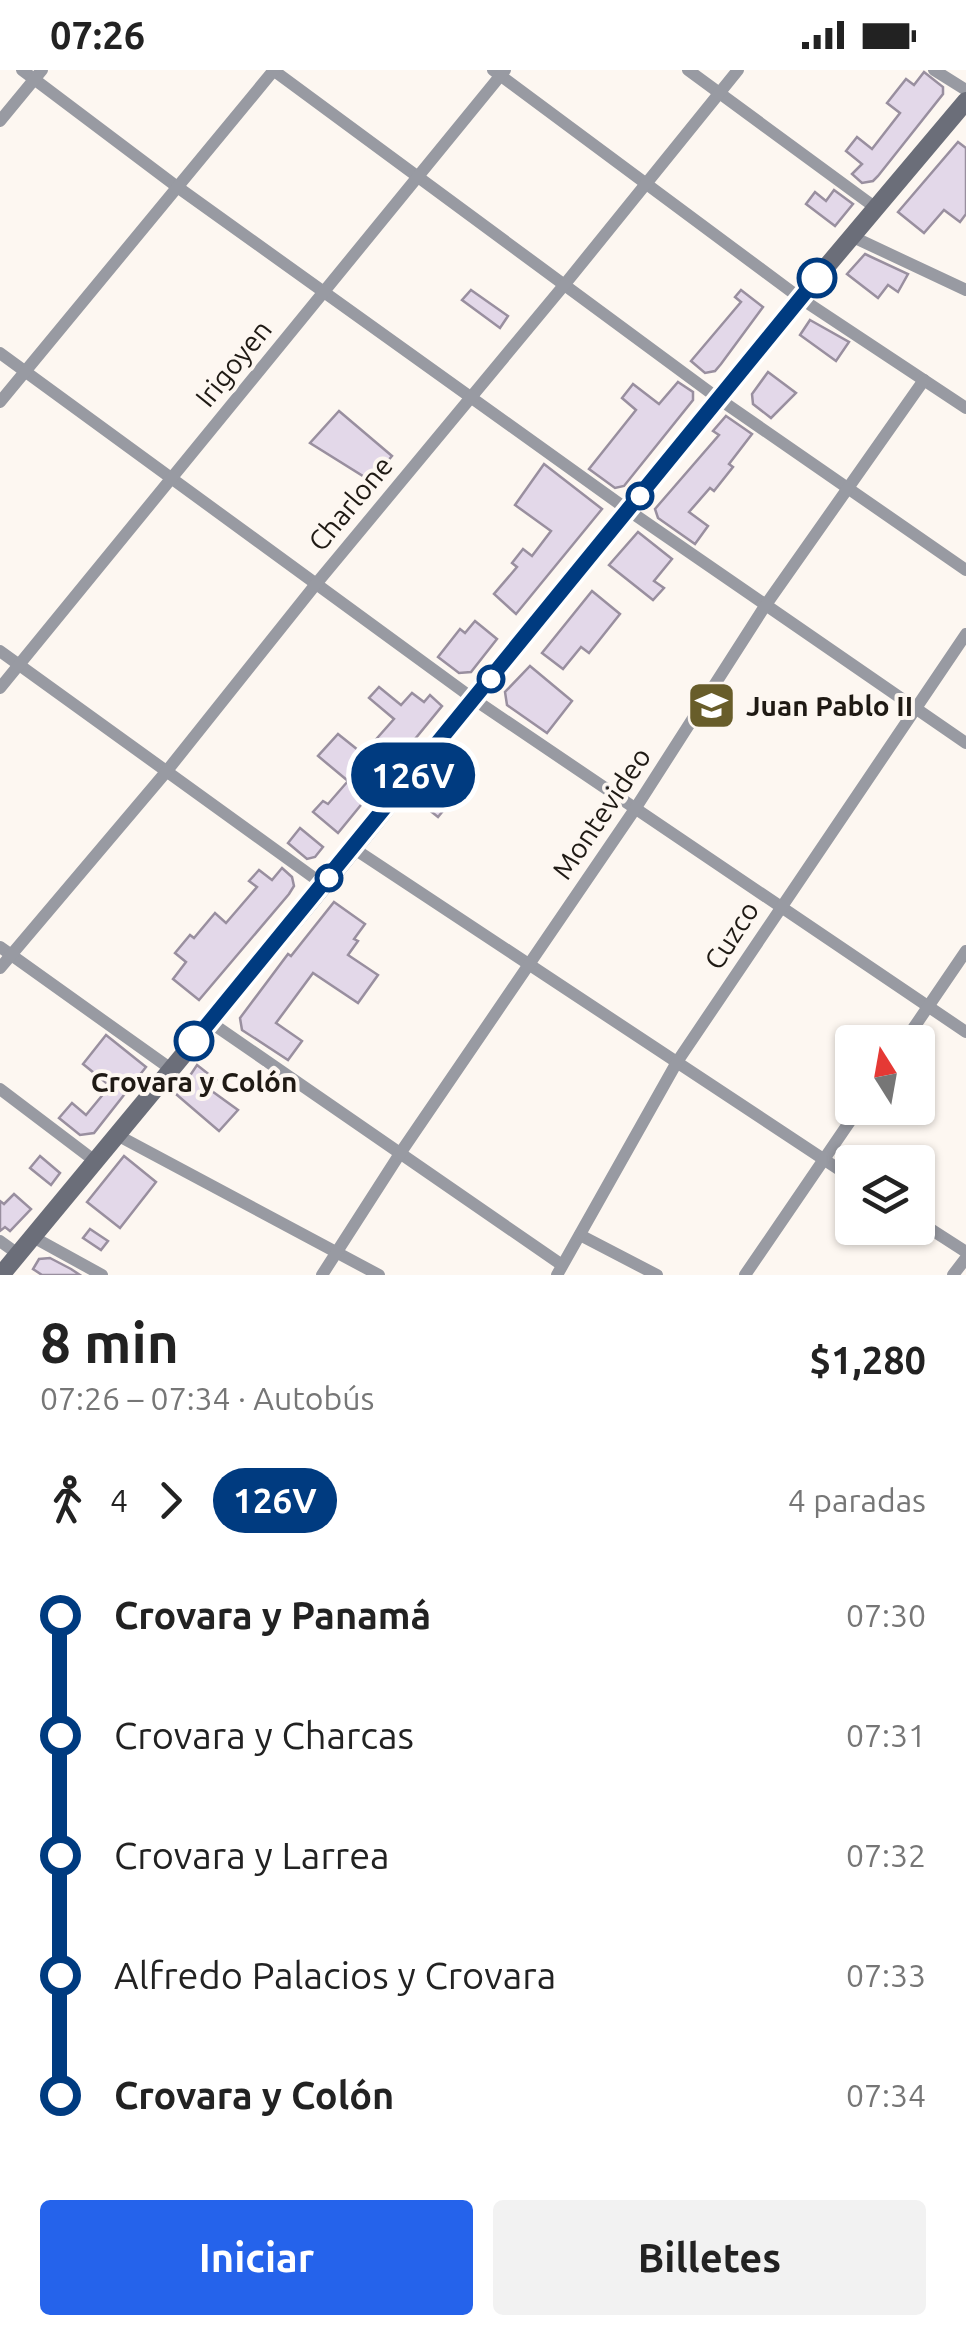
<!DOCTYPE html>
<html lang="es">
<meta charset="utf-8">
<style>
body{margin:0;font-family:Ubuntu,sans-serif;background:#f2f2f2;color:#222;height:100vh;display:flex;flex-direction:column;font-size:38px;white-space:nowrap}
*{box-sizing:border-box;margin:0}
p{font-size:32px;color:#767676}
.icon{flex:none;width:55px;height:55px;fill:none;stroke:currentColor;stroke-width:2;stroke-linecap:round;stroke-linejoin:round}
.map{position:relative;height:1205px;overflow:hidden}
.details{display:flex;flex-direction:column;background:#fff;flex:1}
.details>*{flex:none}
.badge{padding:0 20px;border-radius:32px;font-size:35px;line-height:65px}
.needle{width:65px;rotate:349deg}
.tools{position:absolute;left:835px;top:955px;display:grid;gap:20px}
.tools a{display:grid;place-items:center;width:100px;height:100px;border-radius:10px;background:#fff;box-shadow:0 2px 8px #0004;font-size:50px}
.map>.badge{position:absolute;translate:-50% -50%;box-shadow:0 0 0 5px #fff}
.legs{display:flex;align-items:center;gap:15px;height:110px;padding:0 40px;font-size:32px}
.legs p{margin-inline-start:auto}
.overview{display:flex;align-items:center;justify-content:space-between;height:170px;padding:0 40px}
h1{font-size:55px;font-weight:600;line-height:75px}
.cta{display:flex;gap:20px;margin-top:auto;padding:20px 40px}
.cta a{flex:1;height:115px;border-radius:10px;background:#2563eb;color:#fff;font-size:40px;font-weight:600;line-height:115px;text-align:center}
.cta a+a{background:#f2f2f2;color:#222}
ul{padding:0 40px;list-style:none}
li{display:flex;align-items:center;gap:35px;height:120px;font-size:38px}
li i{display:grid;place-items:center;width:15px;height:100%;margin:0 12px;background:currentColor}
li i::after{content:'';width:25px;height:25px;margin:-12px;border:8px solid;border-radius:50%;background:#fff}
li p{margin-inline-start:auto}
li:first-child i{background:linear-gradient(#0000 50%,currentColor 0)}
li:last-child i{background:linear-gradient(currentColor 50%,#0000 0)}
.status{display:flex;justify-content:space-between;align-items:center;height:70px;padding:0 50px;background:#fff;direction:ltr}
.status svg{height:28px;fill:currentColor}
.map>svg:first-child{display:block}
.building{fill:#e3d8e9;stroke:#998f9f;stroke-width:2.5}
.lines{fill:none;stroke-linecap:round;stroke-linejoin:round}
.minor{stroke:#989aa2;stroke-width:12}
.secondary{stroke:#6b6e79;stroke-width:18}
.line-1-casing{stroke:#fff;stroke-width:22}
.line-1{stroke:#003b80;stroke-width:15}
.stop-1-dot{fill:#fff;stroke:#003b80;stroke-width:5}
.labels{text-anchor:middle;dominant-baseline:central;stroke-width:8;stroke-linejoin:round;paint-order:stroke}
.street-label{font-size:28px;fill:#1f1a14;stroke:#fdf7f1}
.poi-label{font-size:28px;font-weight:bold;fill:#1f1a14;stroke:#fdf7f1;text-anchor:start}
.stop-label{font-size:28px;font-weight:bold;fill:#1f1a14;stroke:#fdf7f1}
</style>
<div class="status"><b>07:26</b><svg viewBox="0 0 49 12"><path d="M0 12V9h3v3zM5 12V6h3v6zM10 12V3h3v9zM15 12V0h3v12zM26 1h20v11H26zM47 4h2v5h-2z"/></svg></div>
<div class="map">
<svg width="966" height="1205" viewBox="0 0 966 1205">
<rect width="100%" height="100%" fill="#fdf7f1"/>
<!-- building -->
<g class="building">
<path d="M924 2 943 17V24L878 106 873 111 862 113 852 104 862 94 846 81 857 67 872 79 900 43 887 33 906 9 914 15Z"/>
<path d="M958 72 966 78V144L960 152 944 140 924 163 898 142Z"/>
<path d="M834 120 853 134 835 156 806 134 815 122 826 131Z"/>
<path d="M865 184 908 204 898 222 888 215 878 228 847 204Z"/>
<path d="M471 220 508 246 500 258 462 230Z"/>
<path d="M741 220 763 237 721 294 715 301 705 303 691 291 741 232 735 227Z"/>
<path d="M810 250 849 272 836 291 800 265Z"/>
<path d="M768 302 796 323 771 348 753 334 752 324Z"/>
<path d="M678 312 693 322V330L624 416 615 418 589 399 636 340 622 328 633 314 659 334Z"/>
<path d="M339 341 392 386 371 411 310 373Z"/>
<path d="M726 346 752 364 729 394 733 397 714 421 710 418 689 442 708 456 695 474 658 448 655 439 719 365 713 361Z"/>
<path d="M544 394 602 439 516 544 494 524 517 497 512 493 523 479 532 486 551 461 515 435Z"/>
<path d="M638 462 672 489 654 511 664 518 653 530 609 495Z"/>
<path d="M592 521 620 544 589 583 581 577 563 599 542 583Z"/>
<path d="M475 551 497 569 471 602 459 603 438 587 460 559 465 563Z"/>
<path d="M530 596 572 631 547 663 507 635 505 622Z"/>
<path d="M379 617 401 635 412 623 424 632 430 625 442 636 338 763 313 742 323 731 328 734 348 711 318 686 338 664 363 684 394 649 369 628Z"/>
<path d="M454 686 474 703 438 747 418 731Z"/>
<path d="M300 758 323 777 315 787 307 789 288 773Z"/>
<path d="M282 798 292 807 294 816 289 824 199 930 173 909 186 892 175 883 190 865 194 868 215 843 226 853 257 817 249 811 259 800 272 810Z"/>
<path d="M334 832 365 854 354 869 358 871 348 885 378 905 358 933 313 903 276 953 302 971 288 990 242 960 240 948 288 884 291 886Z"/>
<path d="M106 965 146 997 94 1063 80 1065 59 1048 72 1033 86 1045 110 1016 83 994Z"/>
<path d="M197 995 216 1010 209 1019 238 1040 219 1061 177 1025Z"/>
<path d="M40 1086 60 1103 51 1115 30 1098Z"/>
<path d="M124 1086 156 1112 120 1158 87 1132Z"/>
<path d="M14 1124 31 1139 10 1161 5 1157 0 1161V1131L4 1134Z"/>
<path d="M90 1159 108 1171 101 1180 83 1168Z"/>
<path d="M50 1188 71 1199 80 1205H42L33 1199 39 1189Z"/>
</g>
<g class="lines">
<!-- minor -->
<g class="minor">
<path d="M22 0 176 116 628 440 966 673"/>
<path d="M273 0 719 329 966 500"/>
<path d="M493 0 800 228 966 338"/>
<path d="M688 0 876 138"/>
<path d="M934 0 966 20"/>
<path d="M0 51 42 0"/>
<path d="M851 166 966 220"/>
<path d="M0 283 475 630 966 962"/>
<path d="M0 332 274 0"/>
<path d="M0 581 324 815"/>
<path d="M0 618 505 0"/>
<path d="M353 778 852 1108"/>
<path d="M0 877 171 999"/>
<path d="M0 898 166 702 316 514 565 214 738 0"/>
<path d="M210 952 562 1195"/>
<path d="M904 972 966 881"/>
<path d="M0 1019 95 1091"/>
<path d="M117 1065 379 1205"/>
<path d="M918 1151 966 1182"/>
<path d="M580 1165 657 1205"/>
<path d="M33 1167 102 1205"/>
<path d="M0 1171 18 1184"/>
<path d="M322 1205 401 1082 635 739 765 536 924 310"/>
<path d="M557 1205 677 992 966 564"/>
<path d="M745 1205 859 1038"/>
<path d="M953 1205 966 1188"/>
</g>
<!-- secondary -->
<path class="secondary" d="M1 1205 324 815 800 228 966 31"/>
</g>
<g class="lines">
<defs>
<path id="line-1" d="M194 971 817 208"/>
</defs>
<!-- line-1 casing -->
<use href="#line-1" class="line-1-casing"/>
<!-- line-1 -->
<use href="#line-1" class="line-1"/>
</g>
<!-- icons -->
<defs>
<symbol id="university-square" viewBox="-11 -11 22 22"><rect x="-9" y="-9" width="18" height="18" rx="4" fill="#685d2a" stroke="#fdf7f1"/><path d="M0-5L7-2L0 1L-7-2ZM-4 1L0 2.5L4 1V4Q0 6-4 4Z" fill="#fff"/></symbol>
</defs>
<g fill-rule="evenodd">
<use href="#university-square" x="684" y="608" width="55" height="55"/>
</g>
<!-- markers -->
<g class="stop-1-dot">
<circle cx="817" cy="208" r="18"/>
<circle cx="640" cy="426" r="12"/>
<circle cx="491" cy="609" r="12"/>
<circle cx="329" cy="808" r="12"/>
<circle cx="194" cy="971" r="18"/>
</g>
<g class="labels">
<!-- street labels -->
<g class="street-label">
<text transform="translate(233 293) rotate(-51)">Irigoyen</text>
<text transform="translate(350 433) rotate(-50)">Charlone</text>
<text transform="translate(601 743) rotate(-56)">Montevideo</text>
<text transform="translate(731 865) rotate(-57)">Cuzco</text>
</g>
<!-- poi labels -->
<g class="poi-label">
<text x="746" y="635">Juan Pablo II</text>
</g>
<!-- stop labels -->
<g class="stop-label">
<text x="194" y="1011">Crovara y Colón</text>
</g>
</g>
</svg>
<div class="tools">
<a><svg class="needle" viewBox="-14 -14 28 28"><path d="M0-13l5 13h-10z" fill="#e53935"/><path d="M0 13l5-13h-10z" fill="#767676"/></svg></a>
<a><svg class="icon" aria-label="layers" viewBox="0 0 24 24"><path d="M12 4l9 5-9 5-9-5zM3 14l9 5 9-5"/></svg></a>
</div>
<b class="badge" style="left:413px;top:705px;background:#003b80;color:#fff">126V</b>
</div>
<section class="details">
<div class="overview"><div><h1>8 min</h1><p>07:26 – 07:34 · Autobús</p></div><b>$1,280</b></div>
<div class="legs"><svg class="icon" aria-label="walk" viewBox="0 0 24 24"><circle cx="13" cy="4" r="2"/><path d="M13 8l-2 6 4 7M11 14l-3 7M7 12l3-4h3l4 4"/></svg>4<svg class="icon" aria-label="forward" viewBox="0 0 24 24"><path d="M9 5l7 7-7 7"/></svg><b class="badge" style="background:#003b80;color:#fff">126V</b><p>4 paradas</p></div>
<ul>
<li><i style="color:#003b80"></i><b>Crovara y Panamá</b><p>07:30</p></li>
<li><i style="color:#003b80"></i><span>Crovara y Charcas</span><p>07:31</p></li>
<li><i style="color:#003b80"></i><span>Crovara y Larrea</span><p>07:32</p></li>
<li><i style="color:#003b80"></i><span>Alfredo Palacios y Crovara</span><p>07:33</p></li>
<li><i style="color:#003b80"></i><b>Crovara y Colón</b><p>07:34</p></li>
</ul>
<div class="cta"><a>Iniciar</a><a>Billetes</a></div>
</section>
